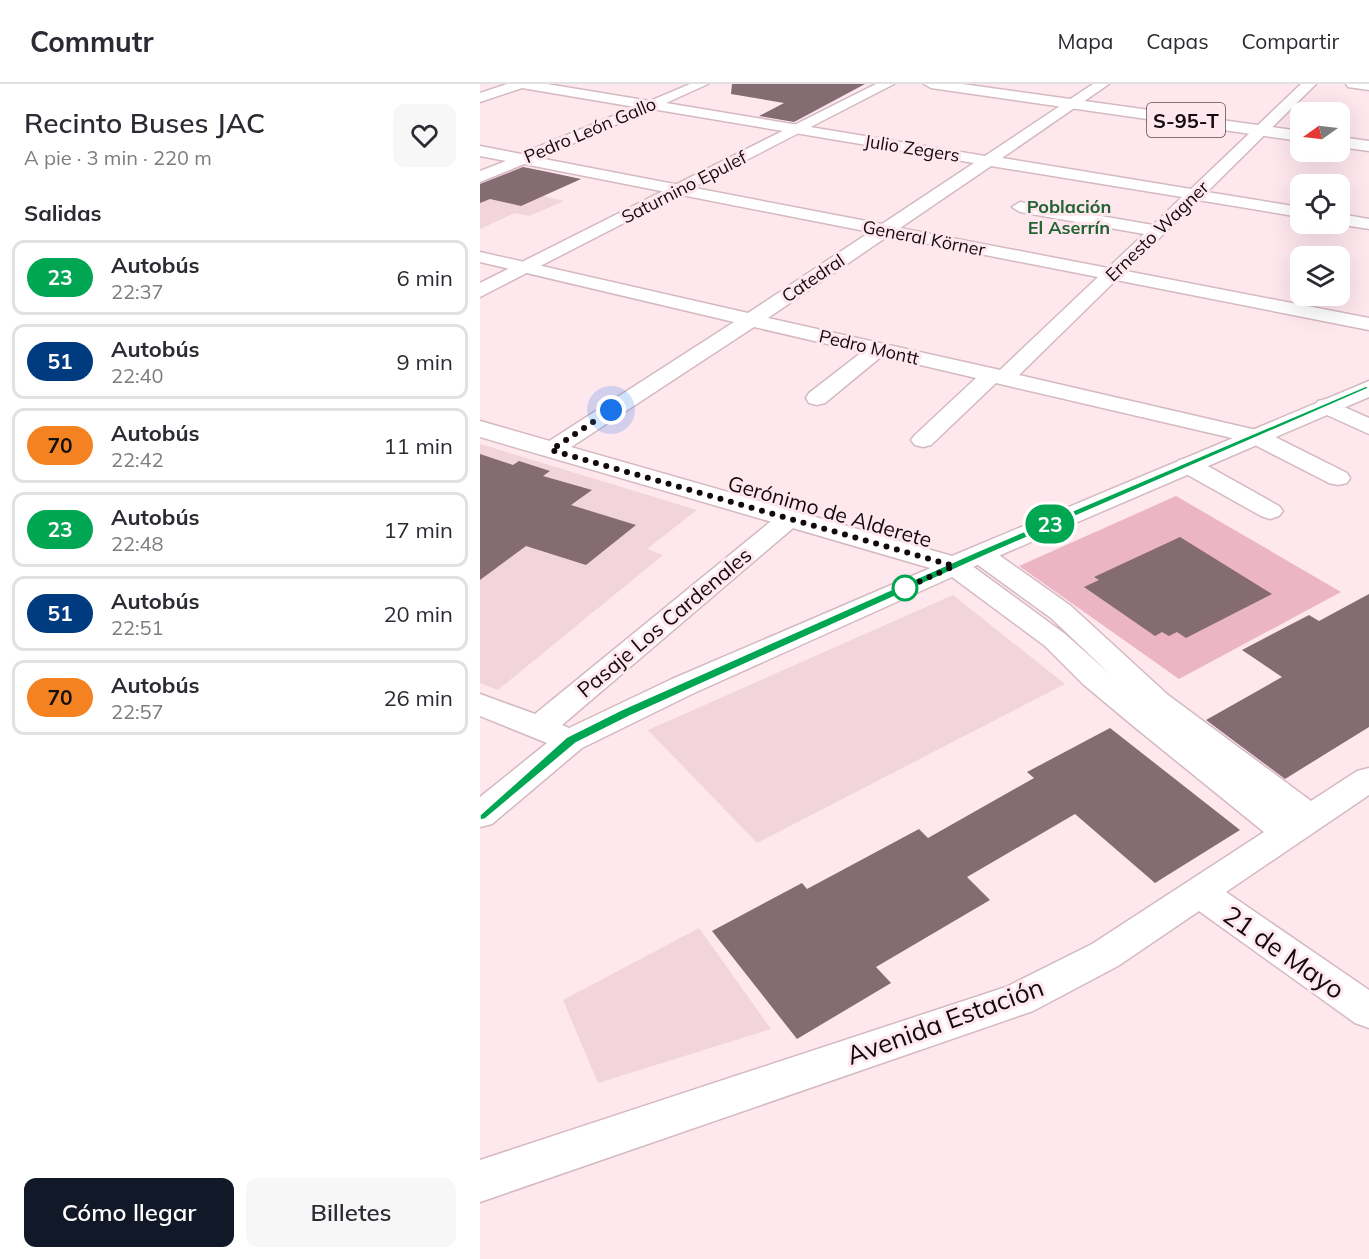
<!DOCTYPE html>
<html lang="es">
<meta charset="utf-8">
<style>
body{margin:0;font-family:Mulish,sans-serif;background:#f7f7f7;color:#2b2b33;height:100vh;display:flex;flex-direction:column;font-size:22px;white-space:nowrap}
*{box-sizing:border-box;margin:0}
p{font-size:20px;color:#7c7c81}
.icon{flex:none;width:33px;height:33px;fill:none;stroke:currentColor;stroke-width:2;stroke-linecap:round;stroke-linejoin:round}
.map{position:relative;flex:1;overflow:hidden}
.details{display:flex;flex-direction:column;background:#fff;width:480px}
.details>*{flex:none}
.badge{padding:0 12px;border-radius:20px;font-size:21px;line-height:39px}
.needle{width:39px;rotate:256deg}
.fabs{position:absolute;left:810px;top:18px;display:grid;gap:12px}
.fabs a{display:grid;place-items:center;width:60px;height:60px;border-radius:12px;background:#fff;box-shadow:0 6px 24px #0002;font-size:30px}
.you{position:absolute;width:30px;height:30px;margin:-15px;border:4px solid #fff;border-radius:50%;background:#1a73e8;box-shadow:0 0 0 9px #1a73e833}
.map>.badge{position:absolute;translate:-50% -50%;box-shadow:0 0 0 3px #fff}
h2{padding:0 24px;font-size:22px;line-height:54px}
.round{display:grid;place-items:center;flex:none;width:63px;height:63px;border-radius:12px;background:#f7f7f7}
.overview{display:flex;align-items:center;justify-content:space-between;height:102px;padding:0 24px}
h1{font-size:28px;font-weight:600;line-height:45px}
.action{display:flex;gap:12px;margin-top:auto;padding:12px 24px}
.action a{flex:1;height:69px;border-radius:12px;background:#111827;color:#fff;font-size:24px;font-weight:600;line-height:69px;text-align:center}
.action a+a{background:#f7f7f7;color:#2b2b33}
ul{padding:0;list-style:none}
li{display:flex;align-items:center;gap:18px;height:75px;margin:0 12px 9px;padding:0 12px;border:3px solid #e1e1e2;border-radius:12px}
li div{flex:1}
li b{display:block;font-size:22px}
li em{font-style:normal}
li .badge{min-width:66px;font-weight:700;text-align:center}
header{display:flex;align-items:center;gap:36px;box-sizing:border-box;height:84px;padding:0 30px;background:#fff;border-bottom:2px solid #e1e1e2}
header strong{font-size:28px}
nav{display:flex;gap:33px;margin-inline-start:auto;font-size:21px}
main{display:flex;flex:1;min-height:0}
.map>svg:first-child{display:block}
.built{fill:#f2d5dc}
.green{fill:#ecb5c5}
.building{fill:#856b72}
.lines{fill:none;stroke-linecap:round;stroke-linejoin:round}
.minor-casing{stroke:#d5b9c1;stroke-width:3}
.major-casing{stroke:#d5b9c1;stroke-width:3}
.minor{fill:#fff;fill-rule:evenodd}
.major{fill:#fff;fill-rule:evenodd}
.line{fill:#00a651;stroke:#fff;stroke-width:1.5}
.walk{stroke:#130a0d;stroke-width:6;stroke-dasharray:0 10.8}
.stop-dot{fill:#fff;stroke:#00a651;stroke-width:3}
.labels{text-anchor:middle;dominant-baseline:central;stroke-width:6;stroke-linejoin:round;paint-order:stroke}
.far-street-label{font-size:18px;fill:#130a0d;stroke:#ffe7ee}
.far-neighbourhood-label{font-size:18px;font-weight:bold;fill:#236334;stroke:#ffe7ee}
.shield{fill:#ffe7ee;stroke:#5a4c50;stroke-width:1.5}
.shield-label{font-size:20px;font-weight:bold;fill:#130a0d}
.street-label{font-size:21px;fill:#130a0d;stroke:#ffe7ee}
.near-street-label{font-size:26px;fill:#130a0d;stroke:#ffe7ee}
</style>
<header>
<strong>Commutr</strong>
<nav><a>Mapa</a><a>Capas</a><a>Compartir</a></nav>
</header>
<main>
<section class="details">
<div class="overview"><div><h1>Recinto Buses JAC</h1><p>A pie · 3 min · 220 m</p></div><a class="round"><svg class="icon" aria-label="heart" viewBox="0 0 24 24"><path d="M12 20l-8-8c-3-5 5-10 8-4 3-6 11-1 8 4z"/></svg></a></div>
<h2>Salidas</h2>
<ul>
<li><span class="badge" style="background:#00a651;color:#fff">23</span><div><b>Autobús</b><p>22:37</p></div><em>6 min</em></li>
<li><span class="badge" style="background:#003b80;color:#fff">51</span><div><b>Autobús</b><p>22:40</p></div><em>9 min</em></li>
<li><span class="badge" style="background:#f58220;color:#111">70</span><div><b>Autobús</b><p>22:42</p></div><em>11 min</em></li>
<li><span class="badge" style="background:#00a651;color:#fff">23</span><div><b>Autobús</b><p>22:48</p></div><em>17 min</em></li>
<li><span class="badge" style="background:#003b80;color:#fff">51</span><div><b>Autobús</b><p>22:51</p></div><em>20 min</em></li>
<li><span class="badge" style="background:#f58220;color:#111">70</span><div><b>Autobús</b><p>22:57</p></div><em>26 min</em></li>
</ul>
<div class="action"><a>Cómo llegar</a><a>Billetes</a></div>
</section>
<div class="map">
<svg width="889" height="1175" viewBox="0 0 889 1175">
<rect width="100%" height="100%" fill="#ffe7ee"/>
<!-- built -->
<g class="built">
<path d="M40 82 101 95 63 112 84 117 49 132 35 129 0 145V99Z"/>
<path d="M0 360 217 426 167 465 183 471 18 606 0 599Z"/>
<path d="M473 511 585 600 277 759 168 646Z"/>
<path d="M219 844 291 945 118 999 83 916Z"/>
</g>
<!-- green -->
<path class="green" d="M696 412 861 508 699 595 539 482Z"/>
<!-- building -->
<g class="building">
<path d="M252 0H385L314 38 279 32 304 19 251 10Z"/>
<path d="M43 83 68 88 101 95 41 122 10 115 0 119V100Z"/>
<path d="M0 370 33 381 39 377 70 387 63 392 112 406 91 421 156 441 106 481 46 462 0 496Z"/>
<path d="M700 453 792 510 706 554 697 548 689 552 682 548 675 552 604 503 619 496 614 493Z"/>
<path d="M889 510V643L805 695 726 636 802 593 762 566 829 531 839 537Z"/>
<path d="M630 644 760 746 675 799 595 730 487 793 510 816 396 883 411 899 317 955 232 847 322 799 327 805 439 745 448 754 554 694 547 688Z"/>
</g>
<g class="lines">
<defs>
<g id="minor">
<path d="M27 0H67L170 17 210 0H228L186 19 505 72 613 0H629L522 74 711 105 821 0H836L727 108 820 123V133L718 116 646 187 889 234V246L636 196 539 291 785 348 867 389 870 394 867 399 858 401 849 399 769 358 516 299 451 361 443 363 435 361 431 356 435 351 496 294 402 272 345 319 337 321 329 319 326 314 329 309 382 268 274 243 79 371 71 373 63 371 59 366 63 361 254 238 0 178V168L268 229 390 148 44 80 0 98V87L26 77 0 72V62L41 70 155 23 42 4 0 18V9ZM172 25 494 79 402 140 59 74ZM511 82 702 113 673 141 540 118 532 123 540 128 664 150 628 184 420 144ZM408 152 618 193 520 286 288 234Z"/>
<path d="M866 0H889V6L868 3Z"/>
<path d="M850 93 856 95 858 98 856 100H840L844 95Z"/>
<path d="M860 130 889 135V145L858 140H860Z"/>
<path d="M846 315 889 334V350L838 327 835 322 838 317Z"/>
<path d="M708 374 717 376 799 422 803 427 799 432 790 435 781 432 699 386 696 381 699 376Z"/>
<path d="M310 426 319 429 323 434 319 439 82 641 89 644 192 595 474 474 484 476 585 550 631 591 571 534 491 476 487 470 491 464 500 462 509 464 591 522 688 611 831 717 877 687 889 684V711L746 808 889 906V944L875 939 719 827 638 882 553 927 0 1118V1076L526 903 612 860 784 748 652 641 603 600 565 562 472 493 214 609 102 664 12 740 0 743V713L67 659 0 632V610L55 630 301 429Z"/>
</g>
<g id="major">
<path d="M396 0H414L0 213V199Z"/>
<path d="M444 0H482L820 47V57L451 4Z"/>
<path d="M860 53 889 57V67L860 63Z"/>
<path d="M889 297V313L474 491 0 353V337L472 472Z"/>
</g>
</defs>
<!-- minor casing -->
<use href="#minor" class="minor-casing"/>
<!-- major casing -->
<use href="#major" class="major-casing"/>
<!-- minor -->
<use href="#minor" class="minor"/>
<!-- major -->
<use href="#major" class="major"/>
</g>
<!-- line -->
<path class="line" d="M886 302 889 304 504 472 150 632 96 659 5 735 0 736V731L87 653 141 626 496 468Z"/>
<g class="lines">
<!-- walk -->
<path class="walk" d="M131 326 71 366 474 482 423 505 425 504"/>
</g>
<!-- markers -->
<circle class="stop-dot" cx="425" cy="504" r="12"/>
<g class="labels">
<!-- far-street labels -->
<g class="far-street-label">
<text transform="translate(110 46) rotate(-23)">Pedro León Gallo</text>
<text transform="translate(432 64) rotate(9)">Julio Zegers</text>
<text transform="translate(204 103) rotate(-27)">Saturnino Epulef</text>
<text transform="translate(677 147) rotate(-44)">Ernesto Wagner</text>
<text transform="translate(444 154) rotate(11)">General Körner</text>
<text transform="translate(333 194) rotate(-34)">Catedral</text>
<text transform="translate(389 263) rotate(13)">Pedro Montt</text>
</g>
<!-- far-neighbourhood labels -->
<g class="far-neighbourhood-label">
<text x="589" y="122">Población<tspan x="589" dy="21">El Aserrín</tspan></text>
</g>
<!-- shield labels -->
<rect class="shield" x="667" y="19" width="78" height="34" rx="4.5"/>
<g class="shield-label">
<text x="706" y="36">S-95-T</text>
</g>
<!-- street labels -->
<g class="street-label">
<text transform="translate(350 427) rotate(16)">Gerónimo de Alderete</text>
<text transform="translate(184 538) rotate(-40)">Pasaje Los Cardenales</text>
</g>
<!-- near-street labels -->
<g class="near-street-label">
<text transform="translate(804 868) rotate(35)">21 de Mayo</text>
<text transform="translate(465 937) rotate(-20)">Avenida Estación</text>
</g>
</g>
</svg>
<div class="fabs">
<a><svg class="needle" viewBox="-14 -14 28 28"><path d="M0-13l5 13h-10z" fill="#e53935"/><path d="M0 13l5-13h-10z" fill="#7c7c81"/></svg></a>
<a><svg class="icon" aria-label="locate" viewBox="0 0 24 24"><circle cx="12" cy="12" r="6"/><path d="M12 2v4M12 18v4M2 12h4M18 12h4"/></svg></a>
<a><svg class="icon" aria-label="layers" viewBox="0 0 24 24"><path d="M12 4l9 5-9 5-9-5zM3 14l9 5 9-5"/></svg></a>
</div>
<div class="you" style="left:131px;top:326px"></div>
<b class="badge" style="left:570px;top:440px;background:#00a651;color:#fff">23</b>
</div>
</main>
